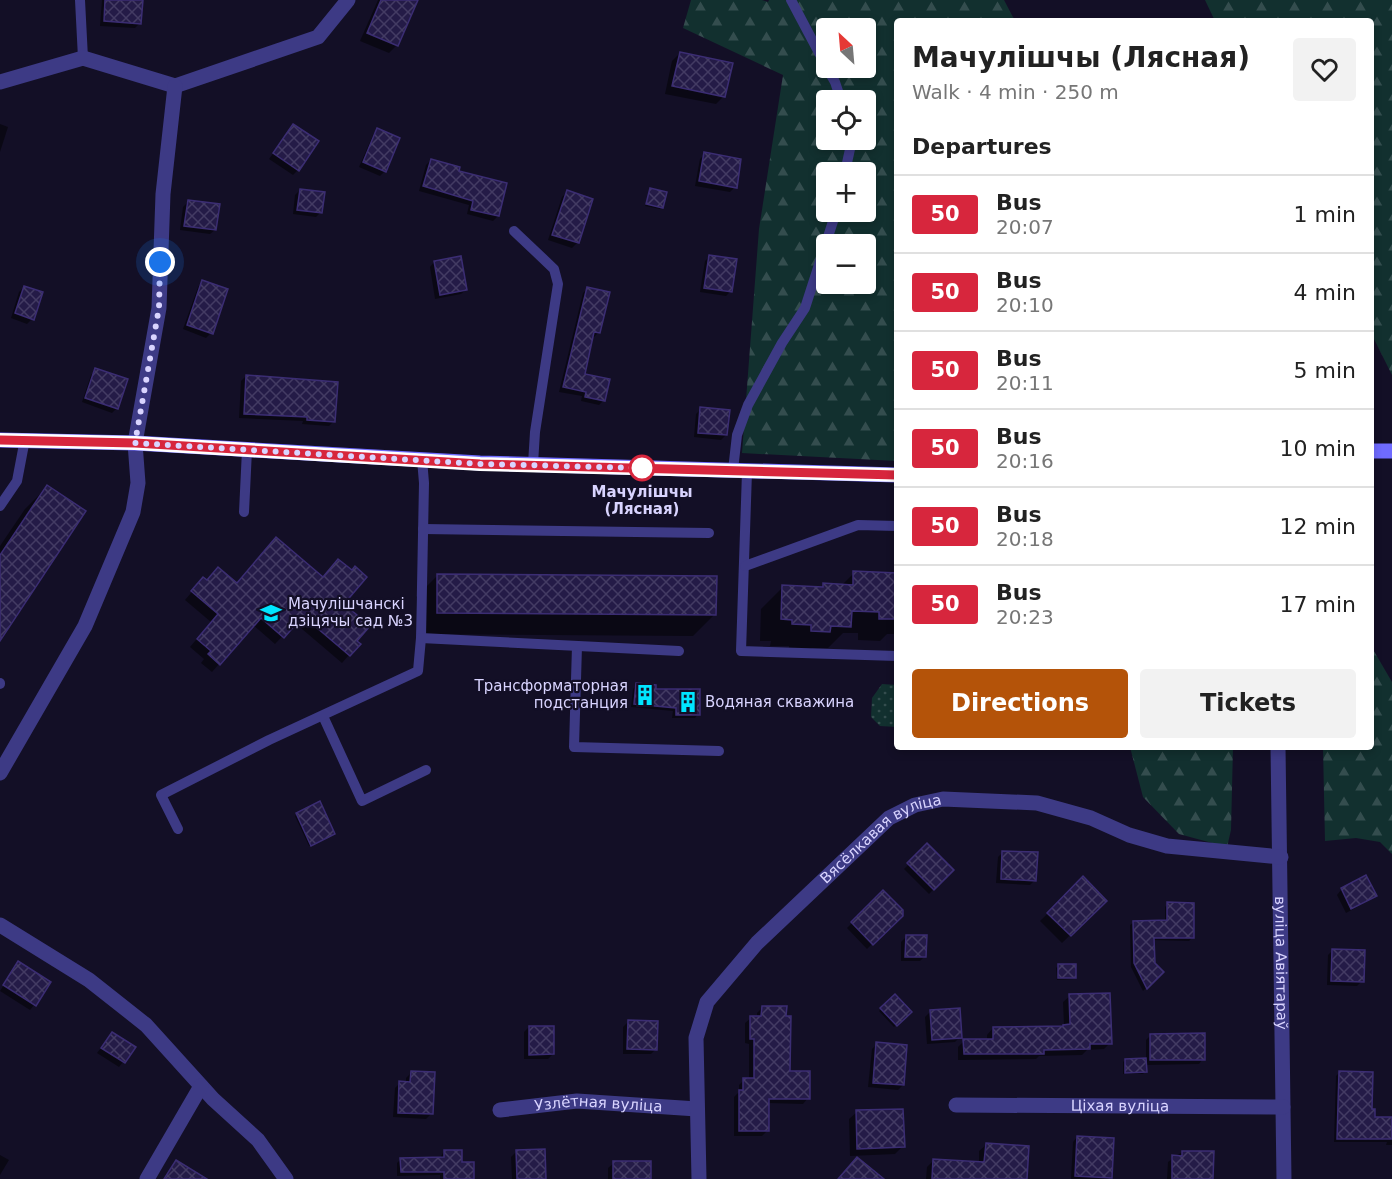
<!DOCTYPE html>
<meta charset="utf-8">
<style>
body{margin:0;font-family:"DejaVu Sans",sans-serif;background:#f2f2f2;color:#222;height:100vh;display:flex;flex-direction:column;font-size:22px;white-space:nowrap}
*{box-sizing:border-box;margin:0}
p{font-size:20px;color:#767676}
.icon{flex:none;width:33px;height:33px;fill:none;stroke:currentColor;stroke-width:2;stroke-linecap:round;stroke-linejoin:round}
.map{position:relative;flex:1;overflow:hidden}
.sheet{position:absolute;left:894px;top:18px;width:480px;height:732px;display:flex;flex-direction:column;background:#fff;border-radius:6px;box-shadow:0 3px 9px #0003}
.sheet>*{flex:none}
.badge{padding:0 12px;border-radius:4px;font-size:21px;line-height:39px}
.needle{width:39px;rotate:334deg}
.fabs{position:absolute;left:816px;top:18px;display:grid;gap:12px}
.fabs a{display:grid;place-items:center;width:60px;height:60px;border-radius:6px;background:#fff;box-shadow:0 3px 9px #0003;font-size:30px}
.you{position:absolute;width:30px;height:30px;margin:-15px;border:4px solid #fff;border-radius:50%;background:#1a73e8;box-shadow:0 0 0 9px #1a73e833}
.map>.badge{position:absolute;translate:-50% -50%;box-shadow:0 0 0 3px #fff}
h2{padding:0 18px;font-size:22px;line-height:54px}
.round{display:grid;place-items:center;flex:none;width:63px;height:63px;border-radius:6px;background:#f2f2f2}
.overview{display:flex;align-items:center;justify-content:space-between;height:102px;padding:0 18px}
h1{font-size:28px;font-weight:700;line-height:45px}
.cta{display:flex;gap:12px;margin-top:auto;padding:12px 18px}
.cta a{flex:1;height:69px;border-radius:6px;background:#b45309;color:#fff;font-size:24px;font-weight:700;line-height:69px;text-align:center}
.cta a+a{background:#f2f2f2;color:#222}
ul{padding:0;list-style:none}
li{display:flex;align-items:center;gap:18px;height:78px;padding:0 18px;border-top:2px solid #e0e0e0}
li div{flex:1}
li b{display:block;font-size:22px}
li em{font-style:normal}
li .badge{min-width:66px;font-weight:700;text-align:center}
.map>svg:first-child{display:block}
.forest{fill:url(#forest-firs);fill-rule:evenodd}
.park{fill:url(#park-dots)}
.shadow{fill:#0007}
.building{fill:url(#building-cross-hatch);stroke:#3b2d73;stroke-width:1.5}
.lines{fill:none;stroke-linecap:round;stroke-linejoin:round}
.lane{stroke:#3d3a85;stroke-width:10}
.street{stroke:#3d3a85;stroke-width:15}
.secondary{stroke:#6f6bff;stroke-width:15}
.line-casing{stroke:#fff;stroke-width:14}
.line{stroke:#d7263d;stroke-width:9}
.walk{stroke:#d9d4ff;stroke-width:6;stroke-dasharray:0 10.8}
.stop-dot{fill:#fff;stroke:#d7263d;stroke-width:3}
.labels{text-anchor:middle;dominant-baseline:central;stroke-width:4.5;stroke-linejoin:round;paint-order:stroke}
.stop-label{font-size:15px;font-weight:bold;fill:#d9d4ff;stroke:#130f26}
.poi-label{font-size:15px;fill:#d9d4ff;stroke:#130f26;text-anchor:start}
.street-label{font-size:15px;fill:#d9d4ff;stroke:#130f26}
</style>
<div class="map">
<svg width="1392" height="1179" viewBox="0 0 1392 1179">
<defs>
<pattern id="forest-firs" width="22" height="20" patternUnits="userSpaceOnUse" patternTransform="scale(1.5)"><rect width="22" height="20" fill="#12302f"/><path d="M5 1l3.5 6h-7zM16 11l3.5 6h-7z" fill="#344d4e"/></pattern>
<pattern id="park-dots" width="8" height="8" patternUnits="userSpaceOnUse" patternTransform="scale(1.5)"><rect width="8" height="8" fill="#12302f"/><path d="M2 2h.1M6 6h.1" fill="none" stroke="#344d4e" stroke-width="1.8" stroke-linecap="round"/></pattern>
<pattern id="building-cross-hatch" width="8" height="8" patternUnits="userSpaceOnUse" patternTransform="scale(1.5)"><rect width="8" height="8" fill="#241b47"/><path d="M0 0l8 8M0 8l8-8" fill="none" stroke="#433b63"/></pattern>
</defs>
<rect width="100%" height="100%" fill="#130f26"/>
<!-- forest -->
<g class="forest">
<path d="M691 0H762L768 2 769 0H1004L1015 21H897V461L742 453 759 229 783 75 683 28ZM826 28H866V68H826ZM826 100H866V140H826ZM826 172H866V212H826ZM826 244H866V284H826Z"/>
<path d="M1205 0H1392V375L1371 333V21H1215Z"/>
<path d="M1371 646 1392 682V854L1380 842 1356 838 1325 841 1323 747H1371Z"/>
<path d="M1130 747H1233L1231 830 1227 847 1179 834 1143 797Z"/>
</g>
<!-- park -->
<path class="park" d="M882 684 897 685V727L880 726 871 717 872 698Z"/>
<!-- shadow -->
<g class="shadow">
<path d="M102 0H141L140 23 135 28 100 26Z"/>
<path d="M378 0H416L397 45 389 53 360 41Z"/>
<path d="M680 53 724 96 716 104 665 94 672 61Z"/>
<path d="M0 124 8 127 0 152Z"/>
<path d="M293 126 298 170 293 175 269 159Z"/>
<path d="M378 130 385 171 380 176 359 167 373 135Z"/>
<path d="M705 154 735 187 730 192 695 186 700 159Z"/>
<path d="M431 160 457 172 498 216 493 221 467 214 469 205 419 191 426 165Z"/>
<path d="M300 190 321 212 316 217 293 214 295 195Z"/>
<path d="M650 190 662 207 660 209 645 206Z"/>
<path d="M567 192 591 200 577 243 572 248 548 240 562 197Z"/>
<path d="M188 202 215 230 210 234 180 230 183 207Z"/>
<path d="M710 256 731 291 726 296 700 292 705 261Z"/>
<path d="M434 262 466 290 461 294 435 299 430 267Z"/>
<path d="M202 282 211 333 206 338 183 329 198 287Z"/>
<path d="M24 287 32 319 27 324 11 318 19 292Z"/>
<path d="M588 288 599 332 594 337H592L583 375 604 400 599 405 581 401 582 396 559 392 583 293Z"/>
<path d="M96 370 117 408 112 413 82 402 91 375Z"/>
<path d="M246 376 334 421 329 426 302 424 303 421 239 418 241 381Z"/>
<path d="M701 409 726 435 721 440 694 437 696 414Z"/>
<path d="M47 487 0 638V546L25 509Z"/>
<path d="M854 573 897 576V634H887L880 641 858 640V633H843L828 648H812L807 653 789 652V646H770L771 641H760L761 609 783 587 821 588 824 585 841 586Z"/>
<path d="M438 575 715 614 693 636 416 634V597Z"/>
<path d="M206 581 237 585 342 605 355 642 349 655 342 663 295 623 275 644 253 625 212 672 201 663 204 659 190 647 211 622 185 600 196 587Z"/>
<path d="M637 685 654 690 698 714 695 718H672L673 711 631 707 633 689Z"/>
<path d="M297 814 334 834 309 846 295 816Z"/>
<path d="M927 846 952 870 929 894 904 869Z"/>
<path d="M1003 852 1035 880 1030 885 996 883 998 857Z"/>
<path d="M1366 877 1375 895 1370 900 1346 913 1337 895 1341 890Z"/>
<path d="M1083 879 1105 901 1062 943 1040 921Z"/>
<path d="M883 892 903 913 867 949 847 928Z"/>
<path d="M1168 904 1192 938 1189 941 1153 940V963L1162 972 1143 991 1131 967 1130 925 1134 922 1165 921V907Z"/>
<path d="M906 937 925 956 920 961H901V942Z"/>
<path d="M1333 950 1362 981 1357 986 1327 985 1328 955Z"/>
<path d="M18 963 34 1005 30 1010 0 991Z"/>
<path d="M1058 966 1075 977 1073 979 1057 980 1056 968Z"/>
<path d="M895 996 909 1012 894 1027 879 1011Z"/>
<path d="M1070 996 1110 1043 1104 1049 1087 1050 1082 1055 1039 1056 1036 1059 958 1060V1047L964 1041H987V1035L993 1028H1062L1064 1025 1063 1002Z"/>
<path d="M762 1008 789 1072 808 1098 803 1104 768 1103V1130L762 1136H734V1097L739 1092V1085L744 1080H749V1044L745 1043V1023L751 1018H757V1013Z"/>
<path d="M930 1012 960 1037 955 1042 927 1044 925 1017Z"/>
<path d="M628 1022 656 1049 651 1054H623V1027Z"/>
<path d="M529 1027 553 1054 548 1059H524V1032Z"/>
<path d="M112 1034 134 1048 119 1067 97 1053Z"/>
<path d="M1151 1035 1203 1059 1199 1064 1145 1065V1072L1143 1074H1123V1062L1125 1060H1146V1040Z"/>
<path d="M877 1044 903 1085 898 1090 868 1087 872 1049Z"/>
<path d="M1340 1072 1370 1110 1373 1119H1392V1145H1386L1387 1142H1334L1336 1076Z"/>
<path d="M411 1073 431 1114 426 1119 393 1117 395 1088 400 1083H406V1078Z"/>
<path d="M857 1112 903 1146 895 1154 850 1156 849 1119Z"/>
<path d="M1077 1137 1110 1177 1108 1179H1071L1073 1142Z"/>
<path d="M986 1145 1025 1179H926L927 1167 934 1160 979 1163V1151Z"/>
<path d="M444 1151 461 1164 472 1179H440V1175L397 1176V1163L401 1159 440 1158Z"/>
<path d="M516 1152 544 1179H512L511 1157Z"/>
<path d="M1182 1152 1212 1179H1167L1168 1162Z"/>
<path d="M0 1155 9 1160 0 1175Z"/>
<path d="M614 1163 649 1179H608V1168Z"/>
</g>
<!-- building -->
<g class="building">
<path d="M105 0H143L141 24 104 21Z"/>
<path d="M381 0H418L398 46 367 33Z"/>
<path d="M680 52 733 63 725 97 672 86Z"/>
<path d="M293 124 319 141 299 171 273 153Z"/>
<path d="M377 128 400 138 386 172 363 162Z"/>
<path d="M704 152 741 159 737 188 699 181Z"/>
<path d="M431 159 460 167 459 171 507 183 499 216 471 210 473 201 423 186Z"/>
<path d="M650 188 667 192 663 208 646 204Z"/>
<path d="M300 189 325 192 322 213 297 210Z"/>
<path d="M567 190 593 199 579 243 552 235Z"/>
<path d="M188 200 220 204 216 230 184 226Z"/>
<path d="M709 255 737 259 732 292 704 288Z"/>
<path d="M461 256 467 290 440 295 434 261Z"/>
<path d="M202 280 228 289 213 334 187 325Z"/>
<path d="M24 286 43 292 34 320 15 313Z"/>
<path d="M587 287 610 292 600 333 594 332 585 374 610 379 605 401 585 397 586 392 563 387Z"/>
<path d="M95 368 128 379 118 409 85 398Z"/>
<path d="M246 375 338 382 335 422 307 420V417L244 414Z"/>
<path d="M700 407 730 410 727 435 698 433Z"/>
<path d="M47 485 86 511 0 641V555Z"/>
<path d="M276 537 323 577 338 559 352 570 355 566 367 577 344 604 370 626 357 641 361 644 350 656 303 616 284 638 261 618 220 665 208 654 211 651 197 639 218 614 191 591 203 577 207 580 218 567 237 583Z"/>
<path d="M853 571 897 573V619H879V612L852 611 851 627 831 626 830 632 811 631V625L792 624V620L781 619 782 585 823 587V583L853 585Z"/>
<path d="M437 574 717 576 716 615 437 613Z"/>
<path d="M636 683 656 685V689H700V715H676V708L634 704Z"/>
<path d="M320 801 335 834 311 846 296 813Z"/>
<path d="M927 843 954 870 934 890 907 863Z"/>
<path d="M1002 851 1038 852 1036 881 1001 879Z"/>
<path d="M1366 875 1377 896 1351 909 1341 888Z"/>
<path d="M1083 876 1107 901 1071 936 1047 913Z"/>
<path d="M883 890 903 910V916L873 945 851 922Z"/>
<path d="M1167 902 1194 903V938H1154L1155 963 1164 972 1147 989 1134 963 1133 921 1167 920Z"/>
<path d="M906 935H927L926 957H905Z"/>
<path d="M1332 949 1365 950 1364 982 1331 981Z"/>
<path d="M18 961 51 982 36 1006 3 985Z"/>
<rect x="1058" y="964" width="18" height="14"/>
<path d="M1110 993 1112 1044H1090V1049L1044 1050V1054H964L963 1039H993V1027L1063 1026V1025L1070 1024 1069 994Z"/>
<path d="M895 994 912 1012 897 1026 880 1008Z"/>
<path d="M762 1006H787L786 1016H791L790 1071H810V1099H769V1131H739V1090H743V1078H754V1039H750V1016H761Z"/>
<path d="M960 1008 962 1038 932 1040 930 1010Z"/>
<path d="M628 1020 658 1021 657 1050 627 1049Z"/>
<path d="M529 1026H554V1054L529 1055Z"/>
<path d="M112 1032 136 1047 125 1063 101 1048Z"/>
<path d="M1205 1033V1060H1150V1034Z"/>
<path d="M876 1042 907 1045 904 1085 873 1083Z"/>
<path d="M1146 1058 1147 1072 1125 1073V1059Z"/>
<path d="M411 1071 435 1072 433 1114 398 1113 399 1081 410 1082Z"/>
<path d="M1339 1071 1373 1072 1372 1109H1375V1117H1392V1139H1337Z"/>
<path d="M903 1109 905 1147 857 1149 856 1110Z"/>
<path d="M1077 1136 1114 1138 1112 1178 1075 1176Z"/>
<path d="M986 1143 1029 1146 1027 1179H932L933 1159 984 1162Z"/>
<path d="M545 1149 546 1179H517L516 1150Z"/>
<path d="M444 1150H462V1162H474V1179H444V1172H401L400 1158 444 1157Z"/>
<path d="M1182 1151H1214L1213 1179H1172V1155L1182 1156Z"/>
<path d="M857 1157 884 1179H838Z"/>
<path d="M176 1160 207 1179H164Z"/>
<rect x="613" y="1161" width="38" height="18"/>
</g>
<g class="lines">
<!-- lane -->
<g class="lane">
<path d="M80 0 83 58"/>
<path d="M791 0 826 66"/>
<path d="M827 68 835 82 841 100"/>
<path d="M845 172 852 140"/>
<path d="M514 231 554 269 558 284 535 432 533 464"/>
<path d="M733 470 737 435 748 405 782 343 805 308 836 212"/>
<path d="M747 472 741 651 897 656"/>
<path d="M0 506 17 481 25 439"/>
<path d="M244 512 247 450"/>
<path d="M423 529 709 533"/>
<path d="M745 566 858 525 897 526"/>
<path d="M421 638 424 483 422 459"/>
<path d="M577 646 574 747 719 751"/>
<path d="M0 684V683"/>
<path d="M323 716 362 801 426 770"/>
<path d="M178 829 161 795 269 740 418 671 421 638 679 651"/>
</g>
<!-- street -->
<g class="street">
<path d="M0 82 83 58 175 86 318 37 348 0"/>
<path id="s1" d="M1278 747 1284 1179"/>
<path d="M0 773 85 626 133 512 138 483 135 443 159 308 163 194 175 86"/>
<path d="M0 925 89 980 146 1025 213 1099 258 1140 286 1179"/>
<path id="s2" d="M956 1105 1283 1107"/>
<path id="s3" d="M500 1110 577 1101 697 1109"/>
<path d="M147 1179 201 1086"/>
<path id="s4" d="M699 1179 696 1038 707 1002 757 943 889 818 915 805 943 799 1037 803 1091 818 1129 835 1167 846 1281 857"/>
</g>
<!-- secondary -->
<g class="secondary">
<path d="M0 440 135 443 480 463 897 475"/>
<path d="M1371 451H1392"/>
</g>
</g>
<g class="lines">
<defs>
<path id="line" d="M0 440 135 443 480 464 897 475"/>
</defs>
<!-- line casing -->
<use href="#line" class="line-casing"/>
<!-- line -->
<use href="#line" class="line"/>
<!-- walk -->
<path class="walk" d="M160 262 159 308 135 443 480 464 642 468"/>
</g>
<!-- icons -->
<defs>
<symbol id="school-bare" viewBox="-9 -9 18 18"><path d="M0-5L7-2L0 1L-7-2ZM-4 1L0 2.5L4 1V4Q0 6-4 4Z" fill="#00e5ff" stroke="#130f26" stroke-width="2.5" paint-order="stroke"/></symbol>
<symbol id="building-bare" viewBox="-9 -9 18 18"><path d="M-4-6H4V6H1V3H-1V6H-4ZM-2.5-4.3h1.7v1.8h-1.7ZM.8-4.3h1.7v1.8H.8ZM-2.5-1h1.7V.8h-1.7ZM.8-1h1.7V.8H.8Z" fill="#00e5ff" stroke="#130f26" stroke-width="2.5" paint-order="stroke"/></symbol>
</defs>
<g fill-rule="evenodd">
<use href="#school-bare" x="256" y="598" width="30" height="30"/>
<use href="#building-bare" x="630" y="680" width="30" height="30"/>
<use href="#building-bare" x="673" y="687" width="30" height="30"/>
</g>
<!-- markers -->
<circle class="stop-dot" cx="642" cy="468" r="12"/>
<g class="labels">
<!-- stop labels -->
<g class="stop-label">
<text x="642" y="492">Мачулішчы<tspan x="642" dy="17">(Лясная)</tspan></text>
</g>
<!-- poi labels -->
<g class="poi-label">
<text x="288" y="604">Мачулішчанскі<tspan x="288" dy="17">дзіцячы сад №3</tspan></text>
<text x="628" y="686" text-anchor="end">Трансформаторная<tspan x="628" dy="17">подстанция</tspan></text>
<text x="705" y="702">Водяная скважина</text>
</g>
<!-- street labels -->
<g class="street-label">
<text stroke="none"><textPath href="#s4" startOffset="420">Вясёлкавая вуліца</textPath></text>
<text stroke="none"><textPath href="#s1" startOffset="216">вуліца Авіятараў</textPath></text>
<text stroke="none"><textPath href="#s2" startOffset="164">Ціхая вуліца</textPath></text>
<text stroke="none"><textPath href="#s3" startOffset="99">Узлётная вуліца</textPath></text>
</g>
</g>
</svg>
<div class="fabs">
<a><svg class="needle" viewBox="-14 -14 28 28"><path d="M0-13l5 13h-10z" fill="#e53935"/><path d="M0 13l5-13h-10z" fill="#767676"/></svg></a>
<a><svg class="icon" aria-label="locate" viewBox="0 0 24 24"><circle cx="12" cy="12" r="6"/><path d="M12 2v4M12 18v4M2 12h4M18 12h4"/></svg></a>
<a>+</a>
<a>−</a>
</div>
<div class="you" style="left:160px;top:262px"></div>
<section class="sheet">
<div class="overview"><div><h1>Мачулішчы (Лясная)</h1><p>Walk · 4 min · 250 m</p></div><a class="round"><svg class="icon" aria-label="heart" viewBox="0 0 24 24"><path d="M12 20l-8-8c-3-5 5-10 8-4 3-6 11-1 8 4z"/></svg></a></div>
<h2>Departures</h2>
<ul>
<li><span class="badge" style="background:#d7263d;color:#fff">50</span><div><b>Bus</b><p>20:07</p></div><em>1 min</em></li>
<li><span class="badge" style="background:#d7263d;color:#fff">50</span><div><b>Bus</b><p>20:10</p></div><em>4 min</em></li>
<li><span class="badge" style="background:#d7263d;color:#fff">50</span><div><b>Bus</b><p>20:11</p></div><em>5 min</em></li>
<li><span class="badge" style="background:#d7263d;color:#fff">50</span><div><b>Bus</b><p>20:16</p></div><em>10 min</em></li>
<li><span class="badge" style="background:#d7263d;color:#fff">50</span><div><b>Bus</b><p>20:18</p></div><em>12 min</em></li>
<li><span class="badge" style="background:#d7263d;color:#fff">50</span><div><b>Bus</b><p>20:23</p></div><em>17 min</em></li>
</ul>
<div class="cta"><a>Directions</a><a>Tickets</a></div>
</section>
</div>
